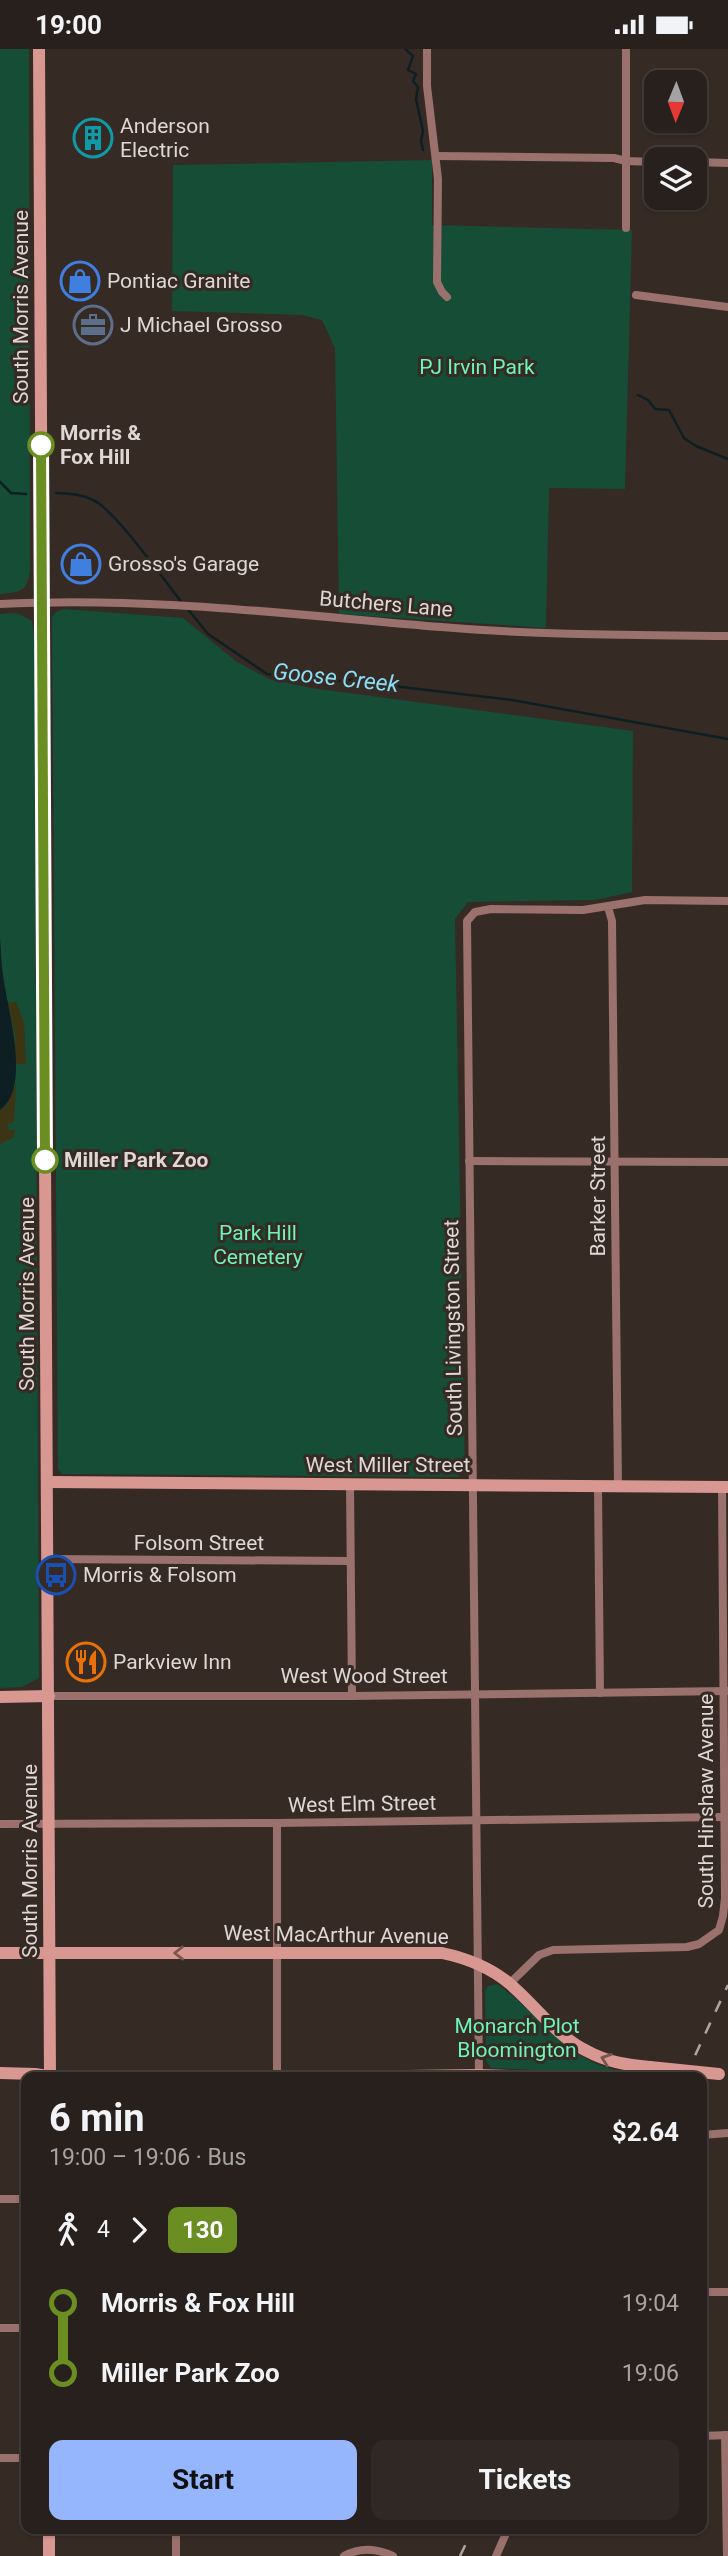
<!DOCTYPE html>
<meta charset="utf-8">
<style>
body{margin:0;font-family:Roboto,sans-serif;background:#302825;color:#f1f3f6;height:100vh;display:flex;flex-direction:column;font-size:26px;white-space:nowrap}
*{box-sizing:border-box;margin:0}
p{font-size:23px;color:#a5a3a3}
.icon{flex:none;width:38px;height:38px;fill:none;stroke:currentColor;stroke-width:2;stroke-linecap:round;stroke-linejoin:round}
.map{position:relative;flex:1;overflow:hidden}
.drawer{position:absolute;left:21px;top:2023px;width:686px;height:462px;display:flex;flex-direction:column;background:#28201c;border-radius:14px;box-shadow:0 2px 5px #0004,0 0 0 2px #443e3b}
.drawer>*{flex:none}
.badge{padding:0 14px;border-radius:10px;font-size:24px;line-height:46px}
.needle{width:46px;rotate:181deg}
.tools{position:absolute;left:644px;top:21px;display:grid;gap:14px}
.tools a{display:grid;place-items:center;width:63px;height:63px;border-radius:14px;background:#28201c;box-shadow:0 2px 5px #0004,0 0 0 2px #443e3b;font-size:35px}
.map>.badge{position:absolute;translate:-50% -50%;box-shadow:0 0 0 4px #fff}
.legs{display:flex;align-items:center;gap:10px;height:77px;padding:0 28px;font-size:23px}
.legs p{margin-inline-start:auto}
.summary{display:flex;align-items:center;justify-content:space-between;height:119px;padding:0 28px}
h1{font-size:38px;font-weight:700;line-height:52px}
.primary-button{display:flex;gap:14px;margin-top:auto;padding:14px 28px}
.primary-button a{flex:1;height:80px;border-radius:14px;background:#95b6fd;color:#111;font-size:28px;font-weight:700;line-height:80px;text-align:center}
.primary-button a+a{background:#302825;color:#f1f3f6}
ul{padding:0 28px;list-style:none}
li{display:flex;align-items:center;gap:24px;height:70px;font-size:26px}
li i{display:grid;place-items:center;width:10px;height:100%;margin:0 9px;background:currentColor}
li i::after{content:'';width:18px;height:18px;margin:-9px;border:5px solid;border-radius:50%;background:#28201c}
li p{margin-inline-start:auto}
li:first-child i{background:linear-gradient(#0000 50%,currentColor 0)}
li:last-child i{background:linear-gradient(currentColor 50%,#0000 0)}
.status{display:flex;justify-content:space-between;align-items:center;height:49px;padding:0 35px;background:#28201c;direction:ltr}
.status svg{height:19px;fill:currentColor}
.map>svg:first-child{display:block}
.green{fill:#154d36}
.sand{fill:#3d3414}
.water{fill:#0e1f23}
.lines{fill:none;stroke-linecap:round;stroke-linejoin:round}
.stream{stroke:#0e1f23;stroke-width:2.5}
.street{stroke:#9a716c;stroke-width:8}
.secondary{stroke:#d89790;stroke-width:12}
.rail{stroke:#aea5a1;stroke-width:2.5;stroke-dasharray:12 12;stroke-linecap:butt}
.secondary-bridge{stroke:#d89790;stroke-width:12}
.oneway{stroke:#775650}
.line-1-casing{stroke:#fff;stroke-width:16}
.line-1{stroke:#6b8e23;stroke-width:10}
.stop-1-dot{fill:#fff;stroke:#6b8e23;stroke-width:3.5}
.labels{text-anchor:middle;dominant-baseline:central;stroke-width:6;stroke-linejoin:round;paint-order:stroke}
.poi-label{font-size:21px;fill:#dfd7d3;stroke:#362a25;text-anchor:start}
.street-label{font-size:21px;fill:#dfd7d3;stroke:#362a25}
.park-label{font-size:21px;fill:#6ef5b9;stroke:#362a25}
.stop-label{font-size:21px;font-weight:bold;fill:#dfd7d3;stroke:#362a25;text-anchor:start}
.water-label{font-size:23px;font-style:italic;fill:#89dff5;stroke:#362a25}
</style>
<div class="status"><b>19:00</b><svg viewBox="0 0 49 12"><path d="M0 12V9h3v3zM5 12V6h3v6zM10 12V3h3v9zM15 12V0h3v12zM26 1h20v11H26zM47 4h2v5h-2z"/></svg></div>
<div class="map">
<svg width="728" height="2507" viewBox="0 0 728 2507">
<rect width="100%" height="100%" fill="#362a25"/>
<!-- green -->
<g class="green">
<path d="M0 0H29L30 520C28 542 21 543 0 545Z"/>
<path d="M432 111V176L632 181 625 440 549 439 546 579 339 565 335 299 322 271 302 266 172 262 173 116Z"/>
<path d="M64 560 183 569 237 613 269 630 311 639 633 682 632 843 595 851 468 853 455 870 465 1422 458 1428 62 1425 58 1420 52 568 56 563Z"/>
<path d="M11 564 19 565 32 572 34 584 39 1629 22 1638 0 1639V565Z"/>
<path d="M497 1935C543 1967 564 2013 625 2023V2025L491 2019 486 2012 485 1942 488 1937Z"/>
</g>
<!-- sand -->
<g class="sand">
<path d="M16 953 24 973 26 1015H15V985L8 954Z"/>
<path d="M16 1035 14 1073 7 1075 9 1081H15L14 1088 0 1095V1061L6 1057Z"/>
</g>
<!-- water -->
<path class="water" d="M0 889C1 901 1 914 3 926 7 959 32 1039 0 1061Z"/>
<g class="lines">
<!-- stream -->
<g class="stream">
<path d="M405 0 413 7 408 21 416 25 413 32 418 38 416 50 423 82 421 92 423 101"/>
<path d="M638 346 648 351 655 360 669 361 684 389 696 397 728 410"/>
<path d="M0 433 11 444 26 445"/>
<path d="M56 444C68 444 81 445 93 451 115 461 165 532 182 554"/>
<path d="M187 559 208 585 267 625 329 633 366 629 401 638 512 651 728 690"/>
</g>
<!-- street -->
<g class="street">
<path d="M427 0V37L438 130 437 233 442 243 447 248"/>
<path d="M437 107 614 109 626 112 656 113"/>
<path d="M695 113 728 114"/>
<path d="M626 179V0"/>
<path d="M636 246 728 258"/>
<path d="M0 555C147 547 295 566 441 578 536 586 632 586 728 587"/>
<path d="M608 858 612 872 618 1437"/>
<path d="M469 1112 728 1113"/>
<path d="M350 1435 352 1647"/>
<path d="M598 1437 600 1644"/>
<path d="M48 1510 350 1512"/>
<path d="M49 1647H352L728 1642"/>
<path d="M277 1774V2028"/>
<path d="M0 1775 277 1774 723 1768"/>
<path d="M509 1935 539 1906 553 1901 687 1898 699 1895 719 1881 723 1867 725 1849 722 1438"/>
<path d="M479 2028 467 872 475 863 491 860 583 861 645 851 728 852"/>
<path d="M702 2086 728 2084"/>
<path d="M0 2150H26"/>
<path d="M702 2243H728"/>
<path d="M0 2279H26"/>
<path d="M725 2386 727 2507"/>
<path d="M702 2387 728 2386"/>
<path d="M0 2409H26"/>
<path d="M176 2507V2480"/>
<path d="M344 2507C360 2498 376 2499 393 2507"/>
<path d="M496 2507 508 2480"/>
</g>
<!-- secondary -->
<g class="secondary">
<path d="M39 0 50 2028"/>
<path d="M47 1433 728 1438"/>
<path d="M0 1648 49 1647"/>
<path d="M0 1904H442C466 1909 491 1919 510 1935 536 1957 556 1987 587 2002 607 2013 627 2016 650 2018"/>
<path d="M0 2024 35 2025 55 2028"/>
<path d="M332 2028 479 2026 541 2028"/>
<path d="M49 2507V2480"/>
</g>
<!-- rail -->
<g class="rail">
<path d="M685 2028 728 1936"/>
<path d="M460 2507 473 2480"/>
</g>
<!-- secondary-bridge -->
<path class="secondary-bridge" d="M650 2018 719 2025"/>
</g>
<!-- one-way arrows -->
<defs><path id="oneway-chevron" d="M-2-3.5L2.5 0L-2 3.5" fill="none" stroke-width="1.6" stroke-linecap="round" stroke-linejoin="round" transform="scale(1.75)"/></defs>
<g class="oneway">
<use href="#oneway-chevron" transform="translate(179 1904) rotate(-180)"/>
<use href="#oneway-chevron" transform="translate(606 2010) rotate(-161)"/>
</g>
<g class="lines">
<defs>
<path id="line-1" d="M41 396 45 1111"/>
</defs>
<!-- line-1 casing -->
<use href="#line-1" class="line-1-casing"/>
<!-- line-1 -->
<use href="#line-1" class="line-1"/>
</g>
<!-- icons -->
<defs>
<symbol id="building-ring" viewBox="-11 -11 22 22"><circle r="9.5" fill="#362a25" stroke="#0f9aa8" stroke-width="1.5"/><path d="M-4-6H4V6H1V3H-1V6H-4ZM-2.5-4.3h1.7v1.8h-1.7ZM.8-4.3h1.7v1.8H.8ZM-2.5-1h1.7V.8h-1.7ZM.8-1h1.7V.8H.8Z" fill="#0f9aa8"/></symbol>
<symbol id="shop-ring" viewBox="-11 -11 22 22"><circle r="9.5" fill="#362a25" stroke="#3f7fe0" stroke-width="1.5"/><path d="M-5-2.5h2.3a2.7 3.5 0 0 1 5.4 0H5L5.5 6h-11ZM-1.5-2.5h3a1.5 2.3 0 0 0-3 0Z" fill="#3f7fe0"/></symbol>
<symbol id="office-ring" viewBox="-11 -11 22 22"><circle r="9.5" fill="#362a25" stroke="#5c6f8a" stroke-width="1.5"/><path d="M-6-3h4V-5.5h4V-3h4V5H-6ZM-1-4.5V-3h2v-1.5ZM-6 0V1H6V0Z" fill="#5c6f8a"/></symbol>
<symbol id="bus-ring" viewBox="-11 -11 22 22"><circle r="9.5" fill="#362a25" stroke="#1a4fb4" stroke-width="1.5"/><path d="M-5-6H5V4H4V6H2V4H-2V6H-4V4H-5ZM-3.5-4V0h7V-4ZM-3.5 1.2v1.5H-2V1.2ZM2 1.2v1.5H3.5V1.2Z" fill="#1a4fb4"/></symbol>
<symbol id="restaurant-ring" viewBox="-11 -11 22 22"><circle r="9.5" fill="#362a25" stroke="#e8710a" stroke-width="1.5"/><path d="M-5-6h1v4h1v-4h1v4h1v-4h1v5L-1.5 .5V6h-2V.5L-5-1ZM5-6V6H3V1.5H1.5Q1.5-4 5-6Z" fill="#e8710a"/></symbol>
</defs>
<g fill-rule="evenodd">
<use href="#building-ring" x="71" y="67" width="44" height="44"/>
<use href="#shop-ring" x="58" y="210" width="44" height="44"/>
<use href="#office-ring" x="71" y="254" width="44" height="44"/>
<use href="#shop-ring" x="59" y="493" width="44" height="44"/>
<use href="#bus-ring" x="34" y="1504" width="44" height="44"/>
<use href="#restaurant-ring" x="64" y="1591" width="44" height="44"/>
</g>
<!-- markers -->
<g class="stop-1-dot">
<circle cx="41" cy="396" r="12"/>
<circle cx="45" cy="1111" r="12"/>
</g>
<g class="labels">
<!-- poi labels -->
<g class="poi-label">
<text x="120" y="77">Anderson<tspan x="120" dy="24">Electric</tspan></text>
<text x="107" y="232">Pontiac Granite</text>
<text x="120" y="276">J Michael Grosso</text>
<text x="108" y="515">Grosso's Garage</text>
<text x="83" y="1526">Morris &amp; Folsom</text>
<text x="113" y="1613">Parkview Inn</text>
</g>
<!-- street labels -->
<g class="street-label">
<text transform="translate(21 258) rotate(-90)">South Morris Avenue</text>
<text transform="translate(386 555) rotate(5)">Butchers Lane</text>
<text transform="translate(598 1147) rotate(-90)">Barker Street</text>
<text transform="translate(27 1245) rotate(-90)">South Morris Avenue</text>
<text transform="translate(453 1279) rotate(-91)">South Livingston Street</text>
<text x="388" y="1416">West Miller Street</text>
<text x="199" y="1494">Folsom Street</text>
<text x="364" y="1627">West Wood Street</text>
<text transform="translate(706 1752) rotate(-90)">South Hinshaw Avenue</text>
<text transform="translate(362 1755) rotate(-1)">West Elm Street</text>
<text transform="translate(30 1812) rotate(-90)">South Morris Avenue</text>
<text transform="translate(336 1886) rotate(1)">West MacArthur Avenue</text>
</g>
<!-- park labels -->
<g class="park-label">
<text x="477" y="318">PJ Irvin Park</text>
<text x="258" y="1184">Park Hill<tspan x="258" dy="24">Cemetery</tspan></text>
<text x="517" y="1977">Monarch Plot<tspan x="517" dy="24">Bloomington</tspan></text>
</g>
<!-- stop labels -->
<g class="stop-label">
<text x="60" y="384">Morris &amp;<tspan x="60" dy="24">Fox Hill</tspan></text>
<text x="64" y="1111">Miller Park Zoo</text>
</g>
<!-- water labels -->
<g class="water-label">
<text transform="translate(336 629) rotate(6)">Goose Creek</text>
</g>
</g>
</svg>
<div class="tools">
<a><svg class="needle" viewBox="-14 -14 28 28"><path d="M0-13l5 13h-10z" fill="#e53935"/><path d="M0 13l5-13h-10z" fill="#a5a3a3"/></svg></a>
<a><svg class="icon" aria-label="layers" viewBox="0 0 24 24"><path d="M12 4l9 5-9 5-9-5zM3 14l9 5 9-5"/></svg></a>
</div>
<section class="drawer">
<div class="summary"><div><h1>6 min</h1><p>19:00 – 19:06 · Bus</p></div><b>$2.64</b></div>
<div class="legs"><svg class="icon" aria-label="walk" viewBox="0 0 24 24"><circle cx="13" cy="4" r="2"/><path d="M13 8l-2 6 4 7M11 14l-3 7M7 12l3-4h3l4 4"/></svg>4<svg class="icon" aria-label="forward" viewBox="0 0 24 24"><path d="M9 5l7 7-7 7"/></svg><b class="badge" style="background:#6b8e23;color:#fff">130</b></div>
<ul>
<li><i style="color:#6b8e23"></i><b>Morris &amp; Fox Hill</b><p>19:04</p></li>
<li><i style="color:#6b8e23"></i><b>Miller Park Zoo</b><p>19:06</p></li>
</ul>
<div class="primary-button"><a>Start</a><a>Tickets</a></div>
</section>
</div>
